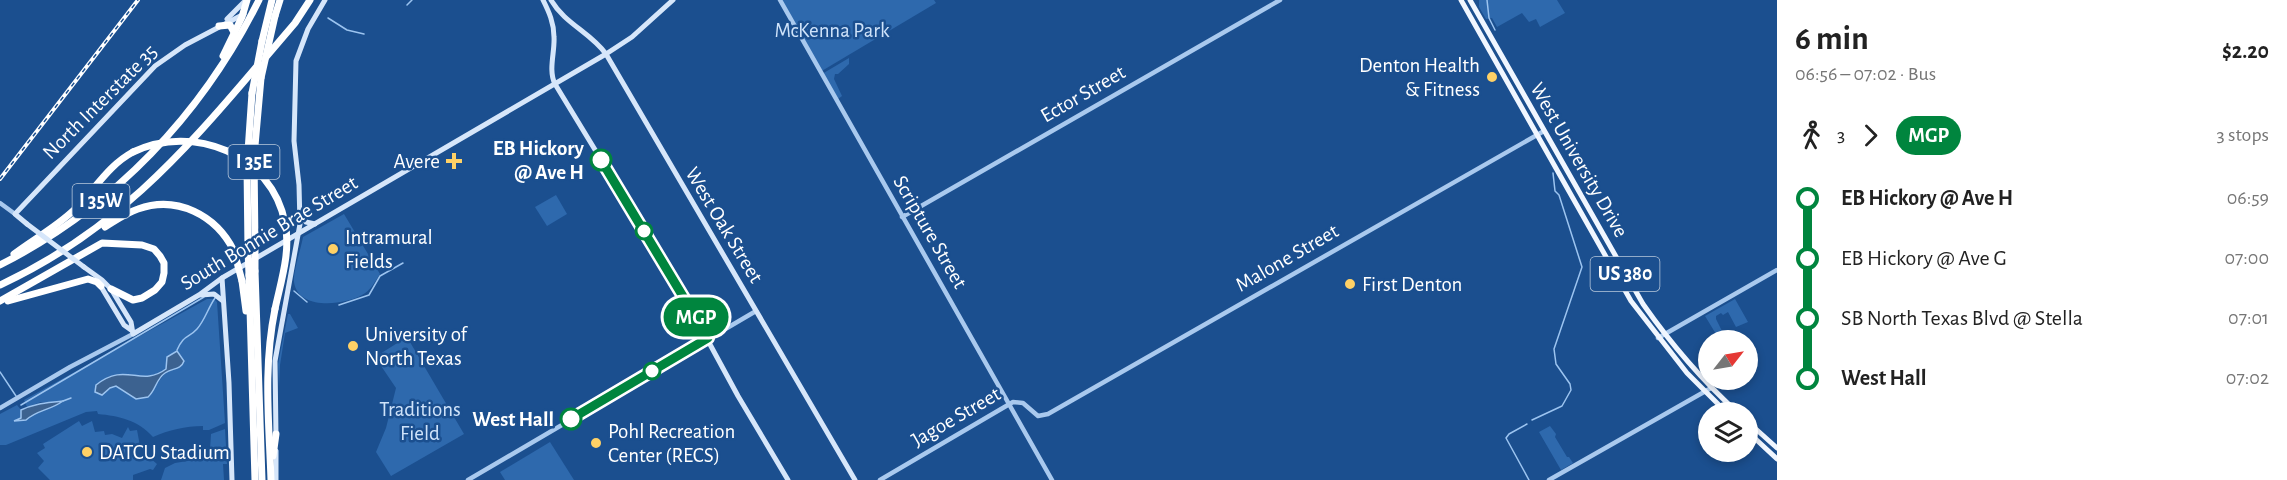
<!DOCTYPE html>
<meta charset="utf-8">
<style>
body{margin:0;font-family:"Alegreya Sans",sans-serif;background:#f2f2f2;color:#222;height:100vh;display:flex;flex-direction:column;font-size:22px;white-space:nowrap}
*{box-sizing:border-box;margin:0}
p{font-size:20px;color:#767676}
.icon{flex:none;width:33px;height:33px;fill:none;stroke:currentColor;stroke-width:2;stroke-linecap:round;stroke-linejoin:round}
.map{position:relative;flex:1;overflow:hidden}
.side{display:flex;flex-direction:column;background:#fff;width:510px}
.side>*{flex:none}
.badge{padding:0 12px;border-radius:20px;font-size:21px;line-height:39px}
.needle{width:39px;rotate:59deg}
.fabs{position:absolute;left:1698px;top:330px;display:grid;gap:12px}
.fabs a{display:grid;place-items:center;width:60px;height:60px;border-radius:50%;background:#fff;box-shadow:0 3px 9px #0003;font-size:30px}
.map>.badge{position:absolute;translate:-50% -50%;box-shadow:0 0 0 3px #fff}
.legs{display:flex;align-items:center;gap:9px;height:66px;padding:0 18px;font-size:20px}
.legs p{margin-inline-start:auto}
.summary{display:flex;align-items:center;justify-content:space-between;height:102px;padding:0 18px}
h1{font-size:33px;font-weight:700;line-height:45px}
ul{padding:0 18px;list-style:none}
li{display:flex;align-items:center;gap:21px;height:60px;font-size:22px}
li i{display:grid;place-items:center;width:9px;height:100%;margin:0 8px;background:currentColor}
li i::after{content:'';width:15px;height:15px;margin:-8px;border:4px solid;border-radius:50%;background:#fff}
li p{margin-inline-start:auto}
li:first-child i{background:linear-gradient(#0000 50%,currentColor 0)}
li:last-child i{background:linear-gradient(currentColor 50%,#0000 0)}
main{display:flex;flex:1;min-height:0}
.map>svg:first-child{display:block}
.green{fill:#2e69ad;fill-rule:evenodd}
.water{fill:#3c6290;stroke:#9cc4f0;stroke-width:1.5}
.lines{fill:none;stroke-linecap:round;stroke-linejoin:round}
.stream{stroke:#9cc4f0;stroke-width:1.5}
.tertiary{stroke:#a9c9ee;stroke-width:4.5}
.secondary{stroke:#d6e6fa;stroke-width:5}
.primary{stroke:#f0f6ff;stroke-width:5}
.motorway{stroke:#fff;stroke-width:7}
.rail-casing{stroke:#fff;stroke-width:4}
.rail{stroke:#1b4f8f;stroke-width:1.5;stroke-dasharray:4.5;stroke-linecap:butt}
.secondary-bridge{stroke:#d6e6fa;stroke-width:5}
.motorway-bridge{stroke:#fff;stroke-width:7}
.line-1-casing{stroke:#fff;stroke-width:14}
.line-1{stroke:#00853e;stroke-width:9}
.poi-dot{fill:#ffd166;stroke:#1b4f8f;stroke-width:2}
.stop-1-dot{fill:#fff;stroke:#00853e;stroke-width:3}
.labels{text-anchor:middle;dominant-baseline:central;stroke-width:5;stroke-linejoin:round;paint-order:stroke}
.shield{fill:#1b4f8f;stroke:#bbcadd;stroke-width:1.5}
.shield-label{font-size:20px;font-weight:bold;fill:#fff}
.park-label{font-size:21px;fill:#cfe3fa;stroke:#1b4f8f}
.poi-label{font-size:21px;fill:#fff;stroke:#1b4f8f;text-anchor:start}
.street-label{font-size:21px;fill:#fff;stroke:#1b4f8f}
.stop-label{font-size:21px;font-weight:bold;fill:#fff;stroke:#1b4f8f;text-anchor:end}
</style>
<main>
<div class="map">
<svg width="1777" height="480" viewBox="0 0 1777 480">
<rect width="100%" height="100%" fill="#1b4f8f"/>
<!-- green -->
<g class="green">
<path d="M780 0H934L936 3 820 72Z"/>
<path d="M1479 0H1557L1565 13 1540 27 1536 19 1529 22 1522 13 1497 27 1492 18 1486 19 1479 7Z"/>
<path d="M849 58V64L838 74H835L834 79 842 96 838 99 822 74Z"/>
<path d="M556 195 567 214 547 226 535 207Z"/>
<path d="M344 214 380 274C375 282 370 291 362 295 345 305 298 311 294 282 293 271 301 249 303 237Z"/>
<path d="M207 299H214L217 302 225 423 209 430H203V426C185 426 169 430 153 437 138 420 119 416 98 414L97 411 86 412 6 445H0V414L17 405 21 410V418L16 420 28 419 33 414 62 403 61 401 51 403 41 402 27 407 24 400ZM167 358 181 367 167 371 156 385 130 396C122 387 114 383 106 392L108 377C132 368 142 384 166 369Z"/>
<path d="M1735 299 1748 322 1736 327 1728 312 1723 315 1721 313 1716 316V319L1722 331 1716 334 1705 316Z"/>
<path d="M288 314H290L298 328 285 333 280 365 279 387 278 364Z"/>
<path d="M407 337 464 434 391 476 376 452 386 428 396 388 375 357Z"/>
<path d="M79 421 82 426 92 421 95 432 104 431 105 435 112 434 122 438 128 427 130 431 137 430 140 446 134 448 140 458 144 453 157 464 153 470 150 469 133 475V480H50L38 468 44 461 37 453 45 448 43 444Z"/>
<path d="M1550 426 1556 434 1555 437 1567 457H1569L1573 463 1561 470 1539 432Z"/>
<path d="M225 429 227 464H223L224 480H161L165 468 175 463 200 459 201 456 205 455 210 450 211 434Z"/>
<path d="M550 442 574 480H505L500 472Z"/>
</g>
<!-- water -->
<g class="water">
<path d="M177 351 184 361C181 370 172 368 165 373 156 379 156 390 148 397L136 399 116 386 110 388 102 395 95 392 96 385C126 361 140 388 166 369L167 357Z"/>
<path d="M63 401C51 410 37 410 26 420L14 421 21 418V410C35 403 48 403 63 401Z"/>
</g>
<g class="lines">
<!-- stream -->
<g class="stream">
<path d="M1487 0 1489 18 1495 30"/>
<path d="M407 5 412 0"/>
<path d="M328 18 347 30 364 34"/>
<path d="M294 291 307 302"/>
<path d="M339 305 369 295 380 276 403 263"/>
<path d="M177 350C184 334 188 339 197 329 205 320 208 308 215 298"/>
<path d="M0 372 16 396"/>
<path d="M63 401 71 398"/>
<path d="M21 405 204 297"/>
<path d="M1532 420 1562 406 1571 390 1570 384 1556 364 1554 349 1582 267 1559 195 1555 191 1553 173"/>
<path d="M1527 424 1509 434 1506 438 1529 480"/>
</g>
<!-- tertiary -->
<g class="tertiary">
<path d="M780 0 1052 480"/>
<path d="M0 203 15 214"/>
<path d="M902 217 1280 0"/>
<path d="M1658 338 1777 270"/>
<path d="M0 408 70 367 133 334"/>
<path d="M468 480 756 311"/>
<path d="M880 480 1013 402 1023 403 1038 416 1048 414 1544 131"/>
<path d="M1549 480 1711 388"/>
</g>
<!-- secondary -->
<g class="secondary">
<path d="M543 0C549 12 554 23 554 37 555 52 548 70 555 84L681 291 738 396 788 480"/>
<path d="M551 0C565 24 590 32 606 54L855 480"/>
<path d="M227 19 246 0"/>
<path d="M300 213 306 222 315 224"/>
<path d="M27 224 15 214 155 66 185 45 244 14"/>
<path d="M84 267 102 280 111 289 131 322 133 334 199 295 222 278 606 54 632 37 673 0"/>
<path d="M222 278 229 383 232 480"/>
<path d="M100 285 124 325 131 330"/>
<path d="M201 295 214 294 223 301"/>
<path d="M276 436 275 361 300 224 299 185 294 141 296 61 308 29 325 0"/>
<path d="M276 480V451"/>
</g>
<!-- primary -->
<g class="primary">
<path d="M1461 0 1631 301 1687 373 1726 412"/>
<path d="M1470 0 1643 304C1671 344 1702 380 1737 412"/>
<path d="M1748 422 1777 448"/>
<path d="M1748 432 1777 459"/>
</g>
<!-- motorway -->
<g class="motorway">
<path d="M275 16 280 0"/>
<path d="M219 26 230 25 235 34"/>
<path d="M262 41 272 0"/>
<path d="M223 56 242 17 247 0"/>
<path d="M266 57 295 23 310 0"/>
<path d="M105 227C115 221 126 213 138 209 177 195 216 215 234 251"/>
<path d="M255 247 254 157 261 78"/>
<path d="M248 250 247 166 252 93"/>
<path d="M14 254C34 239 56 227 74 210 95 190 107 166 133 152"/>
<path d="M0 265C114 207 202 115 259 0"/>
<path d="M255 271 262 480"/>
<path d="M249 275 255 480"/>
<path d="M242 281 246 311"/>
<path d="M0 285C112 233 180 157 258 65"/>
<path d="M0 301 102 243 142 245 154 249 160 256 164 263V273L162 282 155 290 142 298 133 300 111 289"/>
<path d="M8 301 88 279 97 282 101 286"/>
<path d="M273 456 276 434"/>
<path d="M271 480C269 421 263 368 275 309"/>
</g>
<defs>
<path id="rail" d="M0 179 138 0"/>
</defs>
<!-- rail casing -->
<use href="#rail" class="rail-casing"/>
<!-- rail -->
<use href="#rail" class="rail"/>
<!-- secondary-bridge -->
<path class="secondary-bridge" d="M27 224 84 267"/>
<!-- motorway-bridge -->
<g class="motorway-bridge">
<path d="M261 78 275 16"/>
<path d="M252 93 262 41"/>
<path d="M133 152C193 123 272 154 285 223 291 251 281 281 275 309"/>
<path d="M255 247V271"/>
<path d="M248 250 249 275"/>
<path d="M234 251 242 281"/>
</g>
</g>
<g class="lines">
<defs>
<path id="line-1" d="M571 419 708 338 601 160"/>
</defs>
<!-- line-1 casing -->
<use href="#line-1" class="line-1-casing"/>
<!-- line-1 -->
<use href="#line-1" class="line-1"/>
</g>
<!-- markers -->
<g class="poi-dot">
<circle cx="1492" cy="77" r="6"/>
<path d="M451 152h6v6h6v6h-6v6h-6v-6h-6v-6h6z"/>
<circle cx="333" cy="249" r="6"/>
<circle cx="1350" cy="284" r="6"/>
<circle cx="353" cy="346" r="6"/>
<circle cx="596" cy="443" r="6"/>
<circle cx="87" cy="452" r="6"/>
</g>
<g class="stop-1-dot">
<circle cx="601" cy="160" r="10"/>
<circle cx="644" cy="231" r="8"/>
<circle cx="652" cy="371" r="8"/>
<circle cx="571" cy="419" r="10"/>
</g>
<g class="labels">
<!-- shield labels -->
<g class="shield">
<rect x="228.5" y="145" width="51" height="34" rx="4.5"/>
<rect x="72.5" y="184" width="57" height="34" rx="4.5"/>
<rect x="1590.5" y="257" width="69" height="34" rx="4.5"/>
</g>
<g class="shield-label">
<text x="254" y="162">I 35E</text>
<text x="101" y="201">I 35W</text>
<text x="1625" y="274">US 380</text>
</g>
<!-- park labels -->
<g class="park-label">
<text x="832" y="30">McKenna Park</text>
<text x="420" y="409">Traditions<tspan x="420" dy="24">Field</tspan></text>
</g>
<!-- poi labels -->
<g class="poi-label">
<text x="1480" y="65" text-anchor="end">Denton Health<tspan x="1480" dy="24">&amp; Fitness</tspan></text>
<text x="440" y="161" text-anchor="end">Avere</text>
<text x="345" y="237">Intramural<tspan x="345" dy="24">Fields</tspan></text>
<text x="1362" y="284">First Denton</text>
<text x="365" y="334">University of<tspan x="365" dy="24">North Texas</tspan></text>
<text x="608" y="431">Pohl Recreation<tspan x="608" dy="24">Center (RECS)</tspan></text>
<text x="99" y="452">DATCU Stadium</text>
</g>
<!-- street labels -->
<g class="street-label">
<text transform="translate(1083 94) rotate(-30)">Ector Street</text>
<text transform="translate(100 102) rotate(-45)">North Interstate 35</text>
<text transform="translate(1579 160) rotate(60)">West University Drive</text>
<text transform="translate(724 225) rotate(59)">West Oak Street</text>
<text transform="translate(930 232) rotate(60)">Scripture Street</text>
<text transform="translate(269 233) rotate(-31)">South Bonnie Brae Street</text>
<text transform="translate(1287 258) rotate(-30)">Malone Street</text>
<text transform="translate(956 417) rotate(-30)">Jagoe Street</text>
</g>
<!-- stop labels -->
<g class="stop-label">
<text x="584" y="148">EB Hickory<tspan x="584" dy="24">@ Ave H</tspan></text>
<text x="554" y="419">West Hall</text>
</g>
</g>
</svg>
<div class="fabs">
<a><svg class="needle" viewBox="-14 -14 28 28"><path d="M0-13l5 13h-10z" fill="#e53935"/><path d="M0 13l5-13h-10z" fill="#767676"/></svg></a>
<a><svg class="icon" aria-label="layers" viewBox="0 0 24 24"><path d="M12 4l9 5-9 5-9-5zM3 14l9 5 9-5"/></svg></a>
</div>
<b class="badge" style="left:696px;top:317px;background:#00853e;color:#fff">MGP</b>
</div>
<section class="side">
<div class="summary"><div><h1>6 min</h1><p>06:56 – 07:02 · Bus</p></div><b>$2.20</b></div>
<div class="legs"><svg class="icon" aria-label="walk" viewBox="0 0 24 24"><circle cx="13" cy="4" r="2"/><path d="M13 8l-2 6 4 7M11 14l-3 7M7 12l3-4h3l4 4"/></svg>3<svg class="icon" aria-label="forward" viewBox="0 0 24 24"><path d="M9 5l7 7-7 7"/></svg><b class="badge" style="background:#00853e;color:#fff">MGP</b><p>3 stops</p></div>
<ul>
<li><i style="color:#00853e"></i><b>EB Hickory @ Ave H</b><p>06:59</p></li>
<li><i style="color:#00853e"></i><span>EB Hickory @ Ave G</span><p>07:00</p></li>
<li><i style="color:#00853e"></i><span>SB North Texas Blvd @ Stella</span><p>07:01</p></li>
<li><i style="color:#00853e"></i><b>West Hall</b><p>07:02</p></li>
</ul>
</section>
</main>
